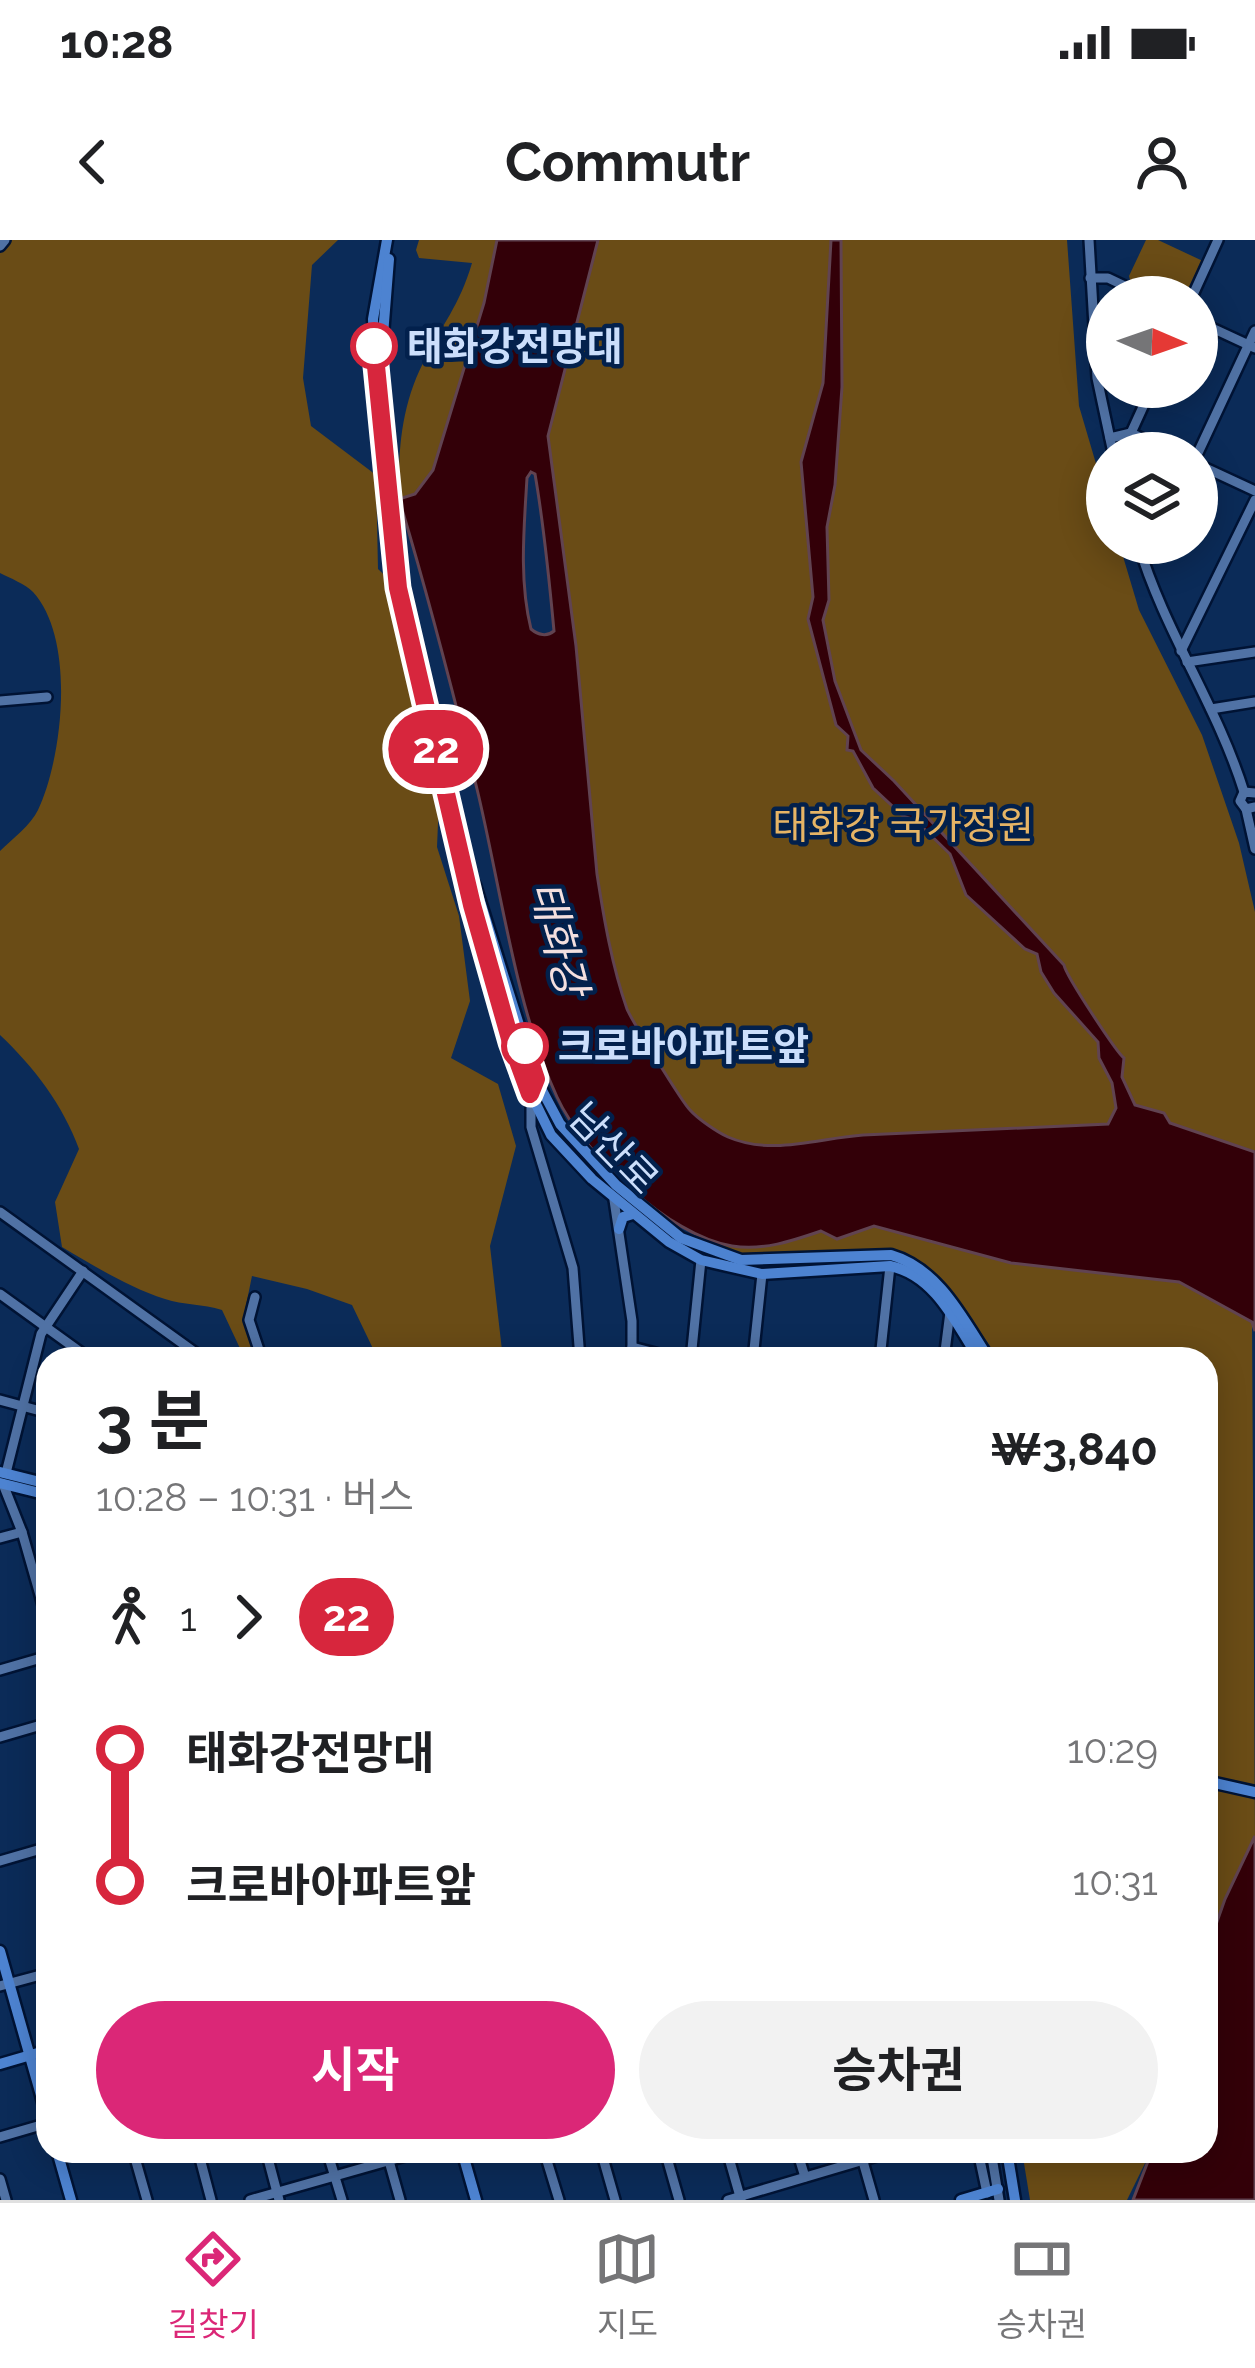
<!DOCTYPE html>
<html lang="ko">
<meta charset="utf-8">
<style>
body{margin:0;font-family:Raleway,"Noto Sans KR",sans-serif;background:#f2f2f2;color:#202124;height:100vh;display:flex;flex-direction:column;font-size:45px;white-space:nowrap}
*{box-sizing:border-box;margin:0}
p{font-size:39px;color:#757577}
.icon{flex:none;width:66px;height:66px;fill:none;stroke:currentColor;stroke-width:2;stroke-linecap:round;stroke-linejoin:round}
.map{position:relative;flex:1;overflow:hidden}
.details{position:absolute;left:36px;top:1107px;width:1182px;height:816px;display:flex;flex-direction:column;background:#fff;border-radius:36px;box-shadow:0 6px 30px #0003}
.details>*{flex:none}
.badge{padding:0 24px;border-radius:39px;font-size:42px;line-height:78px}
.needle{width:78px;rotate:92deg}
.buttons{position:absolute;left:1086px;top:36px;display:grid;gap:24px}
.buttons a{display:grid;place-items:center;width:132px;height:132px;border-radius:50%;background:#fff;box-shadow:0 6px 30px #0003;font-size:60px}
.map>.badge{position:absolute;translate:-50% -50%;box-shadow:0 0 0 6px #fff}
.legs{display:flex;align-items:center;gap:18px;height:132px;padding:0 60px;font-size:39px}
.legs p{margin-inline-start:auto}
.headline{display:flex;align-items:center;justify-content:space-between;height:204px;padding:0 60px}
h1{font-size:66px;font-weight:700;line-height:90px}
.primary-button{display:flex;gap:24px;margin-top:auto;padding:24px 60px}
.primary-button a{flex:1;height:138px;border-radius:72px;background:#db2777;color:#fff;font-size:48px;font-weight:700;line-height:138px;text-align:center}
.primary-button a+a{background:#f2f2f2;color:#202124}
ul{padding:0 60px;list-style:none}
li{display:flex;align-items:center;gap:42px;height:132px;font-size:45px}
li i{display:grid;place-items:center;width:18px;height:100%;margin:0 15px;background:currentColor}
li i::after{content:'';width:30px;height:30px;margin:-15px;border:9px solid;border-radius:50%;background:#fff}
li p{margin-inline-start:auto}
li:first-child i{background:linear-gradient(#0000 50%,currentColor 0)}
li:last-child i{background:linear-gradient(currentColor 50%,#0000 0)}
.status{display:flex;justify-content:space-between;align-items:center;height:84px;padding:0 60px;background:#fff;direction:ltr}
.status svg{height:33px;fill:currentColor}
header{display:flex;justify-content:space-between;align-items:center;height:156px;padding:0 60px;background:#fff;font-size:54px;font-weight:700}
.tab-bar{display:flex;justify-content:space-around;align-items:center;height:168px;border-top:3px solid #e0e0e0;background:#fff;font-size:33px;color:#757577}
.tab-bar a{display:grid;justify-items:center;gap:6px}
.tab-bar .active{color:#db2777}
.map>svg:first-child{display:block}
.green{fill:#6a4c16}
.water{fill:#330008;stroke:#614351;stroke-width:3;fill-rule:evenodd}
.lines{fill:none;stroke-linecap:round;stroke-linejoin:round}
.minor-casing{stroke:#001334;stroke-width:14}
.major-casing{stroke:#001334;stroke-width:15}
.minor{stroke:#5072a5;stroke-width:9}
.major{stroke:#4d83d1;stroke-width:10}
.line-1-casing{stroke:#fff;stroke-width:27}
.line-1{stroke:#d7263d;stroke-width:18}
.stop-1-dot{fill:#fff;stroke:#d7263d;stroke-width:6}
.labels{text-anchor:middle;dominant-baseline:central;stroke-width:9;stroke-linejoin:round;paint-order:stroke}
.stop-label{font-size:39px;font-weight:bold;fill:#cbdefb;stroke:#02204c;text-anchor:start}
.park-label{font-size:39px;fill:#e6b465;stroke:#02204c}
.street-label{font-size:39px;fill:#cbdefb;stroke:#02204c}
.water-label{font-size:42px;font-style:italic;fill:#f3dfdf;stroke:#02204c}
</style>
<div class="status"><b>10:28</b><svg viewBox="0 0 49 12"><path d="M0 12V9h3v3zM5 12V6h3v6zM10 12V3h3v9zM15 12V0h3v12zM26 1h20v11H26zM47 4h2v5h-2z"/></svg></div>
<header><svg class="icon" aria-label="back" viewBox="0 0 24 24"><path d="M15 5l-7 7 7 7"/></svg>Commutr<svg class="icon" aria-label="person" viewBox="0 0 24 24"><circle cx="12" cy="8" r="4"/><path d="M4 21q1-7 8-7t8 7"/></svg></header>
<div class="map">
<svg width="1255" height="1960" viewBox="0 0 1255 1960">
<rect width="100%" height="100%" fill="#0b2b58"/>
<!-- green -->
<g class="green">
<path d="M11 0H338L312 25 303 138 311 186 376 235 378 329 394 344 412 455 439 560 437 607 459 676 470 761 451 818 498 844 516 906 490 1006 503 1119H378L352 1065 307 1049 252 1036 244 1075 257 1119H245L222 1070C203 1064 183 1065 165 1059 128 1047 96 1027 62 1007L55 962 79 909C63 865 34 827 0 795V611C12 599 31 585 38 570 63 517 76 399 33 352 25 344 10 338 0 333V11Z"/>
<path d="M419 0H497L484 63 433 230 415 254 399 259C398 211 401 167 423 123 442 84 459 67 472 23L419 18 416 10Z"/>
<path d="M598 0H1067L1079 166 1107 261V303H1119L1139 370 1202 495 1239 603 1255 672V911L1170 883 863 895C819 898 772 916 728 897 717 892 698 879 690 871 682 862 631 779 627 769 613 726 604 679 597 634L576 406 548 196Z"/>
<path d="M1146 0H1158L1205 22 1188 57H1158L1131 44 1129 36Z"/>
<path d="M874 986 999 1019 1179 1042 1252 1082 1255 1596 1225 1659 1206 1713V1119H999C969 1076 943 1031 891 1015H738L711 999C749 1013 784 1004 821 991L838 999Z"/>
<path d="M1022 1911H1151L1127 1960H1030Z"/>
</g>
<!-- water -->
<g class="water">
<path d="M497 0H598L548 196 576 406 597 634C604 679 612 726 627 769 631 779 682 862 690 870 698 879 717 892 728 897 772 916 819 898 863 895L1108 884 1116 868 1112 843 1099 818 1098 802 1054 753 1041 732 1037 714 1025 709 966 655 950 614 915 580 903 576 873 548 853 511 847 510 848 496 836 485 808 379 813 357 801 222 823 143 831 0H841L842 147 835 245 827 287 829 360 823 380 835 441 861 510 894 541 1064 725C1066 736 1117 813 1124 818L1122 837 1135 865 1164 873 1170 883 1255 912V1091L1252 1082 1179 1042 1011 1023 874 986 837 999 821 991C792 1001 763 1011 732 1006 670 997 582 912 557 857 516 769 500 644 477 549 453 452 428 355 399 259L415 254 433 230 484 63ZM531 232 535 234C544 286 549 337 554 391 547 397 538 395 531 389 519 341 524 288 527 238Z"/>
<path d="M1255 1596V1960H1133L1152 1911H1206V1713L1225 1659Z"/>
</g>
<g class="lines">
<defs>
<g id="minor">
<path d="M1089 0 1097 138 1113 213"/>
<path d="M0 6 5 0"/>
<path d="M1090 38H1108L1148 57"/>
<path d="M1192 57 1218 0"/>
<path d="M1197 81 1255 108"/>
<path d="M1131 193 1152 147"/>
<path d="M1110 198 1131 193 1174 213"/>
<path d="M1197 215 1255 91"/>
<path d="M1197 224 1255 251"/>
<path d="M1138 303C1164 391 1217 465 1244 552"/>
<path d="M1181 411 1255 260"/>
<path d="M1187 422 1255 412"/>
<path d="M0 461 47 457"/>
<path d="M1211 469 1255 462"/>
<path d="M1255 553 1244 552 1240 561 1246 569 1255 567"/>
<path d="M1246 569 1255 609"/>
<path d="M531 856V887L573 1028 580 1119"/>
<path d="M614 960 632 1081V1119"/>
<path d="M0 972 204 1119"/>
<path d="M0 1054 90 1119"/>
<path d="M255 1057 249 1080 262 1119"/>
<path d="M632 1107 679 1119"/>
<path d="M691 1119 701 1020"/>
<path d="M753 1119 762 1034"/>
<path d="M880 1119 890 1026"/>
<path d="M944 1119 950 1072"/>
<path d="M0 1160 48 1173"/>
<path d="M6 1233 41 1094 83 1031"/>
<path d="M3 1244 22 1292 48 1383"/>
<path d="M0 1298 22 1292"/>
<path d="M0 1430 48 1416"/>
<path d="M0 1497 48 1483"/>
<path d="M0 1621 48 1607"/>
<path d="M0 1746 48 1733"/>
<path d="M0 1897 48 1883"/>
<path d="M133 1911 147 1960"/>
<path d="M198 1911 211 1960"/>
<path d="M266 1911 279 1960"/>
<path d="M327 1911 342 1960"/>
<path d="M544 1911 559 1960"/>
<path d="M601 1911 615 1960"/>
<path d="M665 1911 679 1960"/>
<path d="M727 1911 741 1960"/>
<path d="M797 1911 805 1937"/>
<path d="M860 1911 874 1960"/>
<path d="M978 1911 987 1953"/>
<path d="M991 1911 999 1960"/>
<path d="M389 1921 400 1960"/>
<path d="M0 1939 6 1960"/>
<path d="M250 1960 423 1911"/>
<path d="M728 1960 894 1911"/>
</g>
<g id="major">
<path d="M387 0 373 79 375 133 397 348 473 665 511 802 531 854 551 895 592 939 669 1002 701 1020 762 1034 890 1026C935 1035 956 1083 979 1119"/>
<path d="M381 120 389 19"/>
<path d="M475 645 536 839 560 884 616 945 681 998 741 1020 891 1015C939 1029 963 1079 989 1119"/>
<path d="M619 989 623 977 633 974"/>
<path d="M0 1232 48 1244"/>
<path d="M0 1243 48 1255"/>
<path d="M1206 1541 1255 1552"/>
<path d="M0 1711 48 1880"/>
<path d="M0 1824 48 1810"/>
<path d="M57 1911 71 1960"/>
<path d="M462 1911 476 1960"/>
<path d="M1007 1911 1015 1960"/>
<path d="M961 1960 998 1949"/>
</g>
</defs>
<!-- minor casing -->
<use href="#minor" class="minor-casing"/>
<!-- major casing -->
<use href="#major" class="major-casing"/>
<!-- minor -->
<use href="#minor" class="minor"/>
<!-- major -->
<use href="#major" class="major"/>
</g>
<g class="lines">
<defs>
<path id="line-1" d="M374 106 398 348 472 665 511 802 530 854 536 839 525 806"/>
</defs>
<!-- line-1 casing -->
<use href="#line-1" class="line-1-casing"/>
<!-- line-1 -->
<use href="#line-1" class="line-1"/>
</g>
<!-- markers -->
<g class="stop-1-dot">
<circle cx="374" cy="106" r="21"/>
<circle cx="525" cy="806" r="21"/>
</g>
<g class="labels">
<!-- stop labels -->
<g class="stop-label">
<text x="407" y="106">태화강전망대</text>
<text x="558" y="806">크로바아파트앞</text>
</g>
<!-- park labels -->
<g class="park-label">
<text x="903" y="585">태화강 국가정원</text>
</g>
<!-- street labels -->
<g class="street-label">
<text transform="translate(614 908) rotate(46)">남산로</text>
</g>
<!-- water labels -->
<g class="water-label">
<text transform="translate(558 698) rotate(75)">태화강</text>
</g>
</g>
</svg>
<div class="buttons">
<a><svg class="needle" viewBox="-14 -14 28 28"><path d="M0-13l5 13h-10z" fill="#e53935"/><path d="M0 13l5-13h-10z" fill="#757577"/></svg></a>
<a><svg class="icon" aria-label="layers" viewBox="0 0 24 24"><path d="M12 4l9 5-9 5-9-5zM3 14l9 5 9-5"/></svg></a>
</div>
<b class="badge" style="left:436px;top:509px;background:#d7263d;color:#fff">22</b>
<section class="details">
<div class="headline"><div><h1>3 분</h1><p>10:28 – 10:31 · 버스</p></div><b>₩3,840</b></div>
<div class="legs"><svg class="icon" aria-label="walk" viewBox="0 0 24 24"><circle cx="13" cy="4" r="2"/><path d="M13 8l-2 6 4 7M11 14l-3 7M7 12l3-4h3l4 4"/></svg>1<svg class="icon" aria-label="forward" viewBox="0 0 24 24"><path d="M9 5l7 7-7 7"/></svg><b class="badge" style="background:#d7263d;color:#fff">22</b></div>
<ul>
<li><i style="color:#d7263d"></i><b>태화강전망대</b><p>10:29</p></li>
<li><i style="color:#d7263d"></i><b>크로바아파트앞</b><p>10:31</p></li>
</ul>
<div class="primary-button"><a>시작</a><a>승차권</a></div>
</section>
</div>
<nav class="tab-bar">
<a class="active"><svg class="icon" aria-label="directions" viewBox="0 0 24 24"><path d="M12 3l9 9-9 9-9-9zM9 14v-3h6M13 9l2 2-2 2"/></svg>길찾기</a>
<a><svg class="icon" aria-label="map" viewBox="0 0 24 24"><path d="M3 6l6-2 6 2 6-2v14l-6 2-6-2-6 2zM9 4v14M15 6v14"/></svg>지도</a>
<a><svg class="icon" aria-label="tickets" viewBox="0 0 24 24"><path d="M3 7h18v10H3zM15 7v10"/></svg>승차권</a>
</nav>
